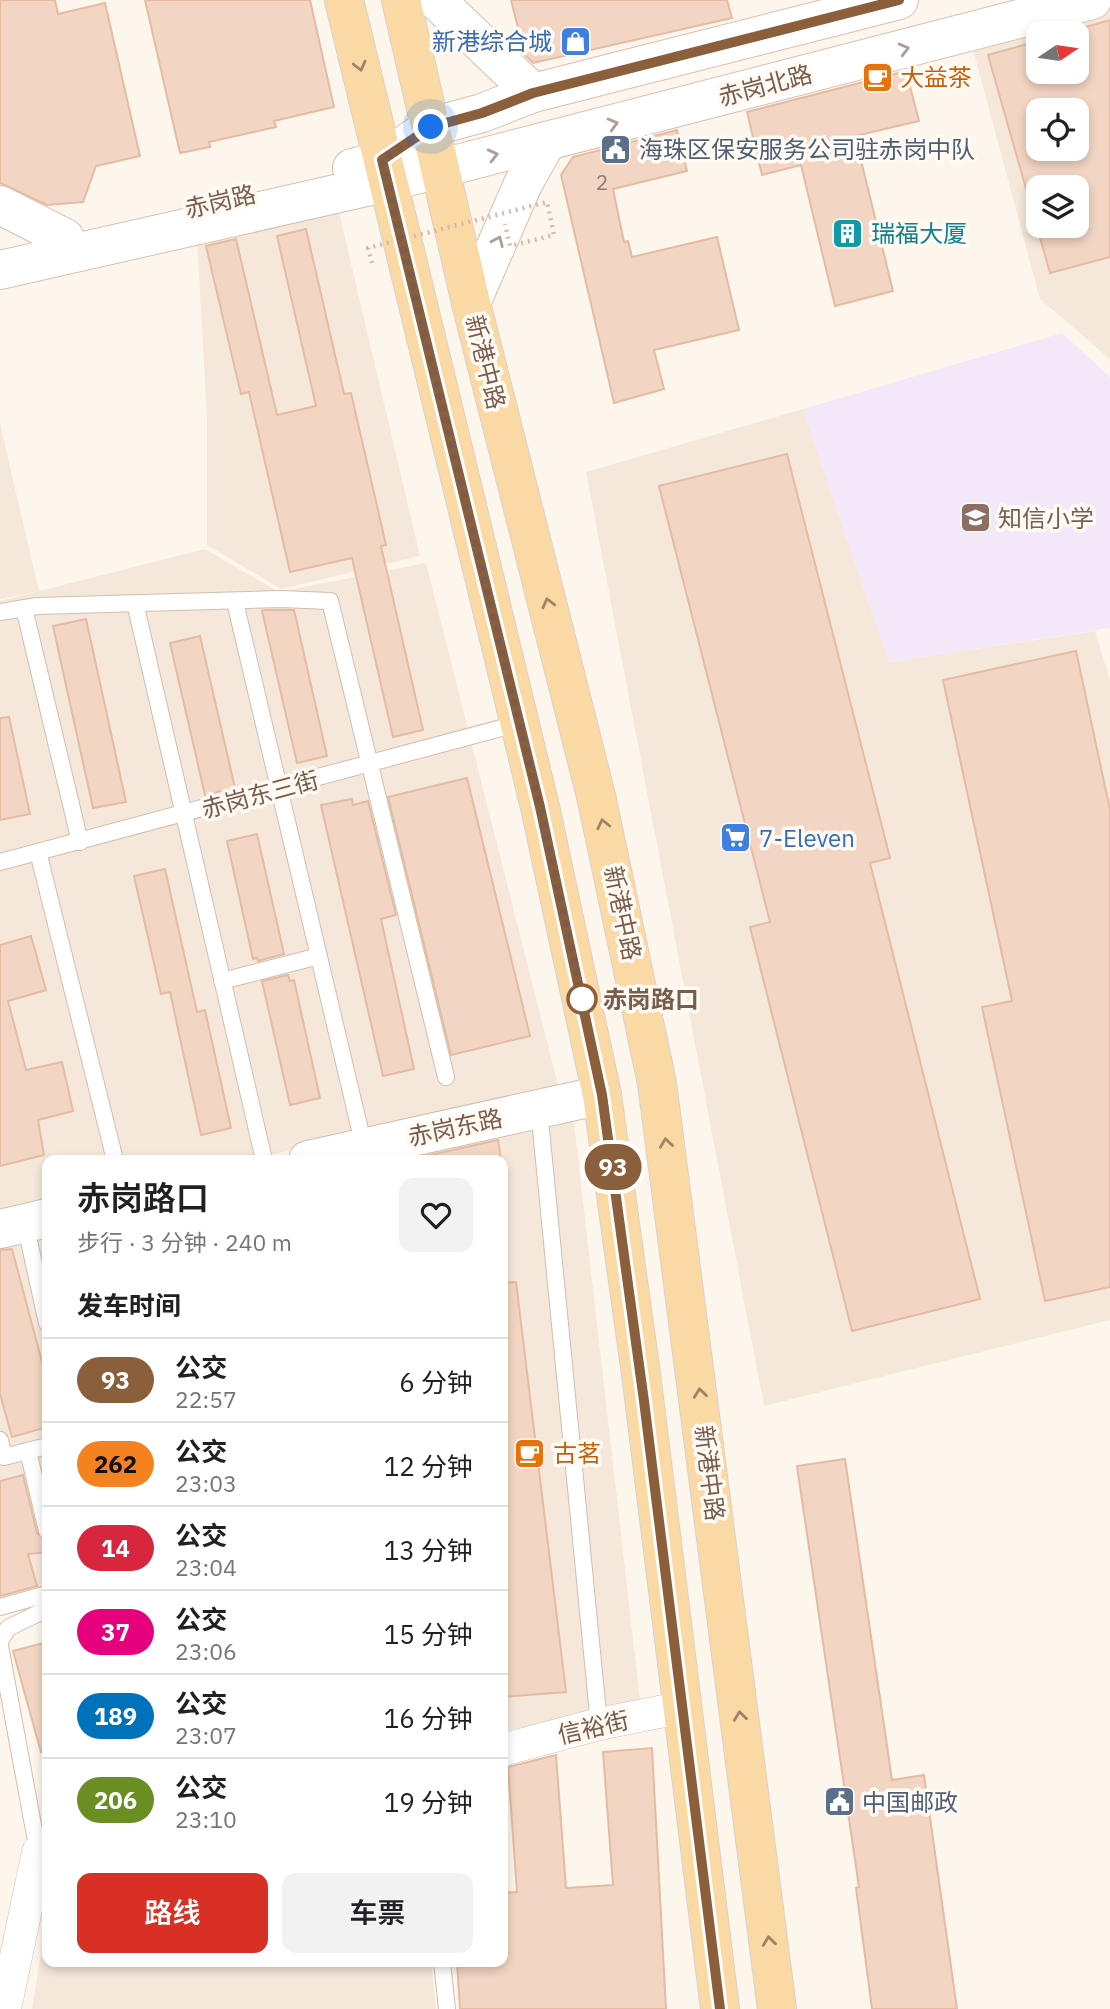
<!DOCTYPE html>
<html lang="zh">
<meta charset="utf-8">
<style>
body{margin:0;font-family:"IBM Plex Sans","Noto Sans SC",sans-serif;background:#f2f2f2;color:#202124;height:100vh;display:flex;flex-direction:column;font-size:26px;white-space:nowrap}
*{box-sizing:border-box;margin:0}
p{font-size:23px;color:#757577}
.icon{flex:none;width:38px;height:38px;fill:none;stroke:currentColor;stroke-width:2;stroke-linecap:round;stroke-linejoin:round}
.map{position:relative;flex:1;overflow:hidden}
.details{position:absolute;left:42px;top:1155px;width:466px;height:812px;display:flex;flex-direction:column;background:#fff;border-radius:14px;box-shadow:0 4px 10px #0003}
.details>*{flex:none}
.badge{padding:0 14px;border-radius:23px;font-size:24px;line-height:46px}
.needle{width:46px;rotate:77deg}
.buttons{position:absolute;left:1026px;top:21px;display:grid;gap:14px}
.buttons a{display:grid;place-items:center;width:63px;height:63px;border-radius:14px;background:#fff;box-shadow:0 4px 10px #0003;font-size:35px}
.you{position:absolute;width:35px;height:35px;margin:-18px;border:5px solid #fff;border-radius:50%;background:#1a73e8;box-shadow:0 0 0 10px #1a73e833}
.map>.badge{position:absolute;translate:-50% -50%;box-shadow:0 0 0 4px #fff}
h2{padding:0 35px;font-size:26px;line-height:63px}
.round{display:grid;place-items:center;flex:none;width:74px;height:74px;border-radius:14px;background:#f2f2f2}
.summary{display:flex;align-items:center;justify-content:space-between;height:119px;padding:0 35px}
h1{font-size:33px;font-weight:600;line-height:52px}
.action{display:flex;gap:14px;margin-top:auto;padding:14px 35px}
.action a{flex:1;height:80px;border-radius:14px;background:#d93025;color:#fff;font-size:28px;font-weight:600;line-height:80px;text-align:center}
.action a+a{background:#f2f2f2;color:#202124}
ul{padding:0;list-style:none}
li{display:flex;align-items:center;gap:21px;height:84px;padding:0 35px;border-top:2px solid #e0e0e0}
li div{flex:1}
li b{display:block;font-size:26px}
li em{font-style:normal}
li .badge{min-width:77px;font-weight:700;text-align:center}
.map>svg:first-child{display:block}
.residential{fill:#f5e8da;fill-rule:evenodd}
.education{fill:#f3e8fa}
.building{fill:#f3d5c3;stroke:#e6bba3;stroke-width:2;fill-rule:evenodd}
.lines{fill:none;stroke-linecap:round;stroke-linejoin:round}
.service-casing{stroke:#d1beb0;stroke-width:18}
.minor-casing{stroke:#d1beb0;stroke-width:33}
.tertiary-casing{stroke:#d1beb0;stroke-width:40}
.secondary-casing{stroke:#d6c0b0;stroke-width:40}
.primary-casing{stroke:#dad1cd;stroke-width:40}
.service{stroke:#fff;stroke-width:16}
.minor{stroke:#fff;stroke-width:32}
.tertiary{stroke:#fff;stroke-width:38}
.secondary{stroke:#fff;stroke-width:38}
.primary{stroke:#fbd9a5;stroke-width:38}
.path-bridge{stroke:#d9b8a5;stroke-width:4.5;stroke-dasharray:2 5;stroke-linecap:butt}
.oneway{stroke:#af9d94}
.oneway2{stroke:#a18267}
.line-casing{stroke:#fff;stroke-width:16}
.line{stroke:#8b5e3c;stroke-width:10}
.walk{stroke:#7a5c4d;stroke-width:7;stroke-dasharray:0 12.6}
.stop-dot{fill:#fff;stroke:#8b5e3c;stroke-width:3.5}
.labels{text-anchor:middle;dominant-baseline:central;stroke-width:7;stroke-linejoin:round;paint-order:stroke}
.number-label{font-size:21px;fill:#987a6a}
.shop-label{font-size:24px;fill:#366cbe;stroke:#fffaf3;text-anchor:end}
.food-label{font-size:24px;fill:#c56008;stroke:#fffaf3;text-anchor:start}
.street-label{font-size:24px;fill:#7a5c4d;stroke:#fffaf3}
.service-label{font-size:24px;fill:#4e5e75;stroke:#fffaf3;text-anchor:start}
.culture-label{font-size:24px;fill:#0d838f;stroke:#fffaf3;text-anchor:start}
.education-label{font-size:24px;fill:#785e54;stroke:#fffaf3;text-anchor:start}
.stop-label{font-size:24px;font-weight:bold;fill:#7a5c4d;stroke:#fffaf3;text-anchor:start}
</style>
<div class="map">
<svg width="1110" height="2009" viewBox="0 0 1110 2009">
<rect width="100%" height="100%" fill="#fdf6ec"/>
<!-- residential -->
<g class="residential">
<path d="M1110 6V359L1040 299 971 42ZM1038 33H1076V72H1038ZM1038 110H1076V149H1038ZM1038 187H1076V226H1038Z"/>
<path d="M337 204 420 556 281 589 207 545V418L197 237Z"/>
<path d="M803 409 889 662 1095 631 1110 679V1320L764 1406 586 472Z"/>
<path d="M0 424 39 591 0 599Z"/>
<path d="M205 549 279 592 426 563 559 1089 247 1160H117L40 855 0 865V601Z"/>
<path d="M37 858 113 1160H47V1207L0 1219V868Z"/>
<path d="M572 1105 641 1709 502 1731V1160H346Z"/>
<path d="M40 1224 47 1256V1601L0 1614V1233Z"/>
<path d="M47 1916V1962H431L436 2009H32Z"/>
</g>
<!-- education -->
<path class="education" d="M1062 333 1110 377V628L889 662 803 409Z"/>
<!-- building -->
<g class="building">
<path d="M0 0H55L58 14 105 3 140 156 96 166 83 202 47 205 0 183Z"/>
<path d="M145 0H310L334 107 274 121 276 127 209 142 210 147 180 153Z"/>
<path d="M511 0H727L732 18 533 63 525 55Z"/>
<path d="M1110 20V257L1050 273 988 55 1038 41V72H1076V33H1064ZM1038 110H1076V149H1038ZM1038 187H1076V226H1038Z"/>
<path d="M906 71 919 121 855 136 893 291 835 306 801 165 762 175 747 112Z"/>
<path d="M677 130 687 171 613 189 624 242 628 241 632 257 717 237 739 330 654 350 664 389 614 403 561 175 573 157Z"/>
<path d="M306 229 344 394 351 393 386 545 381 546 423 730 393 737 352 558 290 572 249 392 241 394 206 246 236 239 277 415 316 406 277 236Z"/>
<path d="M787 454 890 858 870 863 980 1299 852 1331 750 927 770 922 659 486Z"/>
<path d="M265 610H294L327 756 297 763 262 611Z"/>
<path d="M86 619 126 802 93 808 53 626Z"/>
<path d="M200 636 235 788 205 795 170 643Z"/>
<path d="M1076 651 1110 810V1287L1045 1301 982 1007 1012 1001 943 680Z"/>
<path d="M9 717 30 814 0 820V718Z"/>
<path d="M467 778 530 1036 451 1055 388 797Z"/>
<path d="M352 799 353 805 368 801 396 915 381 919 414 1069 383 1076 321 805Z"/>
<path d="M257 834 284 954 258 961 257 958 253 959 227 841Z"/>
<path d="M165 869 197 1012 205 1010 231 1128 201 1135 170 992 161 994 134 876Z"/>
<path d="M31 936 46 990 8 1001 26 1070 62 1062 73 1111 38 1120 44 1155 0 1166V945Z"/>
<path d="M288 975 290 981 294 980 320 1098 290 1105 262 981Z"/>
<path d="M498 1140 501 1160H412V1159Z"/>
<path d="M12 1249 47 1381V1427L12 1437 0 1394V1250Z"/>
<path d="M516 1282 566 1692 502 1697V1283Z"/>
<path d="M845 1459 892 1780 924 1775 957 2009H872L856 1888 859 1887 797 1466Z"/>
<path d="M23 1475 37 1533 47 1541V1552L28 1554 37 1586 0 1596V1481Z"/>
<path d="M47 1642V1751L41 1752 13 1651Z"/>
<path d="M652 1748 666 2009H460L457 1962H502V1893L517 1892 508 1767 556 1755 566 1888 613 1885 603 1752Z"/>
</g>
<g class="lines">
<defs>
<g id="service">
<path d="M235 602 364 1147"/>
<path d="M135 603 264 1160"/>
<path d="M24 608 80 842"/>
<path d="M0 612 37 606 281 599 330 601 446 1077"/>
<path d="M38 852 115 1160"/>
<path d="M0 862 520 723"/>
<path d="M222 981 319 956"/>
<path d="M539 1109 599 1724"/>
<path d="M25 1223 47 1323"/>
<path d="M0 1440 4 1457 47 1446"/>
<path d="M28 1451 47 1531"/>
<path d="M0 1607 47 1594"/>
<path d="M0 1641 8 1628 47 1609"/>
<path d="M0 1646 38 1852"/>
<path d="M442 1962 447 2009"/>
</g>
<g id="minor">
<path d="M502 1750 599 1724 684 1707"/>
<path d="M5 2009 38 1852 47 1850"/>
</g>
<g id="tertiary">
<path d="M0 205 65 238"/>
<path d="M308 1160 602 1095"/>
<path d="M0 1229 47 1218"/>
</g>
<g id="secondary">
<path d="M436 0 533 93"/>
<path d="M352 168 382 160 431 127 482 113 533 93 899 0"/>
<path d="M0 270 388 182 1092 0"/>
<path d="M471 303 523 184 547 141"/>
</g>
<g id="primary">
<path d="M344 0 540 807 602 1095 641 1374 720 2009"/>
<path d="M401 0 471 303 596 796 657 1083 777 2009"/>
</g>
</defs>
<!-- service casing -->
<use href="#service" class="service-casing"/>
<!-- minor casing -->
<use href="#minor" class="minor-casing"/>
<!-- tertiary casing -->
<use href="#tertiary" class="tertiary-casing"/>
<!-- secondary casing -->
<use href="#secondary" class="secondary-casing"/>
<!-- primary casing -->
<use href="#primary" class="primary-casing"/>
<!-- service -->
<use href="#service" class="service"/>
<!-- minor -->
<use href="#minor" class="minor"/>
<!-- tertiary -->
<use href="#tertiary" class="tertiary"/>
<!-- secondary -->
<use href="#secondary" class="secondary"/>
<!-- primary -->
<use href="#primary" class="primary"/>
<!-- path-bridge -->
<path class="path-bridge" d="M372 263 368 248 547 202 554 235 510 246 505 224"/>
</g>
<!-- one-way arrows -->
<defs><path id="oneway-chevron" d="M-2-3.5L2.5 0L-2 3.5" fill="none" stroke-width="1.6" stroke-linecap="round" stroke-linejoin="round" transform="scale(1.75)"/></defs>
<g class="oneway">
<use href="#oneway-chevron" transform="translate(904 49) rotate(-15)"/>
<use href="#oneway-chevron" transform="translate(613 124) rotate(-15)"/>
<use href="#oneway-chevron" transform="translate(493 155) rotate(-14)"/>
<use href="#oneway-chevron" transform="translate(498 241) rotate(-67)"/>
</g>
<g class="oneway2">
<use href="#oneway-chevron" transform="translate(360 66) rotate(76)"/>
<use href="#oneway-chevron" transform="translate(548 603) rotate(-104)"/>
<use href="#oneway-chevron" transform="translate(603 824) rotate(-103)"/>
<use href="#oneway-chevron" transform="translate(666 1143) rotate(-98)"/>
<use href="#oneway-chevron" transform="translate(700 1393) rotate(-97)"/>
<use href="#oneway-chevron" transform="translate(740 1716) rotate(-97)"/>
<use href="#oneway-chevron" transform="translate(769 1941) rotate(-97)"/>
</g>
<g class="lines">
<defs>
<path id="line" d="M720 2009 644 1401 602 1095 540 807 382 160 431 127 482 113 533 93 899 0"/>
</defs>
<!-- line casing -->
<use href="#line" class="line-casing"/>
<!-- line -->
<use href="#line" class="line"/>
<!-- walk -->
<path class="walk" d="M431 127 382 160 540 807 583 1002 582 999"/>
</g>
<!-- icons -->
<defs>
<symbol id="shop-square" viewBox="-11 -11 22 22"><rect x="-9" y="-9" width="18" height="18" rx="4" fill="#3f7fe0" stroke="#fffaf3"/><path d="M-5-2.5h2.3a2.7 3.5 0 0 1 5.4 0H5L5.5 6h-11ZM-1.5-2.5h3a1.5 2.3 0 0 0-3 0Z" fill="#fff"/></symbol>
<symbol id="cafe-square" viewBox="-11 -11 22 22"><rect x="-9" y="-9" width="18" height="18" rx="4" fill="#e8710a" stroke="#fffaf3"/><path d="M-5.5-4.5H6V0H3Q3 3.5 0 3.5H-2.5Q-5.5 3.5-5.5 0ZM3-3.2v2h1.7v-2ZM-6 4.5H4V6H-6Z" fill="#fff"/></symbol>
<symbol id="civic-square" viewBox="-11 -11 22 22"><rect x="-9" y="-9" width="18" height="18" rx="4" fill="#5c6f8a" stroke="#fffaf3"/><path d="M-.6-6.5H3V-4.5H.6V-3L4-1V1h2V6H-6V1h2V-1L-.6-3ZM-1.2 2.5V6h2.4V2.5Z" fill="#fff"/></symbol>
<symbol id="building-square" viewBox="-11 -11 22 22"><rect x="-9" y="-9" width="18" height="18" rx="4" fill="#0f9aa8" stroke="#fffaf3"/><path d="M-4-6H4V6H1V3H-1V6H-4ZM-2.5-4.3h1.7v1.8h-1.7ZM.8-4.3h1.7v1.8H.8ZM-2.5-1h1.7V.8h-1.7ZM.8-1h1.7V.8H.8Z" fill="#fff"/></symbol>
<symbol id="school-square" viewBox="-11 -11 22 22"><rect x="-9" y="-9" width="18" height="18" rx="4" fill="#8d6e63" stroke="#fffaf3"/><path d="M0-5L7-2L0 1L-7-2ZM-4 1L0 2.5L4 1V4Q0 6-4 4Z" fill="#fff"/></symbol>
<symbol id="supermarket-square" viewBox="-11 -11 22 22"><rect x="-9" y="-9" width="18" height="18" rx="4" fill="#3f7fe0" stroke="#fffaf3"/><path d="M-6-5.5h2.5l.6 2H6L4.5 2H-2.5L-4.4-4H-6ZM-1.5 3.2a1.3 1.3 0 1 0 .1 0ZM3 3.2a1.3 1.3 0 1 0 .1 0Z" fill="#fff"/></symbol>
</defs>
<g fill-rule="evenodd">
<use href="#shop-square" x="558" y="24" width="35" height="35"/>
<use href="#cafe-square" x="860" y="60" width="35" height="35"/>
<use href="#civic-square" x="598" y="132" width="35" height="35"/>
<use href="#building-square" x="830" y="216" width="35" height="35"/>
<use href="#school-square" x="958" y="500" width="35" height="35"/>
<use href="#supermarket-square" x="718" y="820" width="35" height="35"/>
<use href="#cafe-square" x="512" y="1436" width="35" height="35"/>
<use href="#civic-square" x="822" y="1784" width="35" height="35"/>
</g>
<!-- markers -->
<circle class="stop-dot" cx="582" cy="999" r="14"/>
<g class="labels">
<!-- number labels -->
<g class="number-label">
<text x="602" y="182">2</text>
</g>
<!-- shop labels -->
<g class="shop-label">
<text x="552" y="41">新港综合城</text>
<text x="759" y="838" text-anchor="start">7-Eleven</text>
</g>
<!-- food labels -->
<g class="food-label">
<text x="900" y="77">大益茶</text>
<text x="553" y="1453">古茗</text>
</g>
<!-- street labels -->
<g class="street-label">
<text transform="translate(765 85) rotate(-15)">赤岗北路</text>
<text transform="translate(220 201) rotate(-13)">赤岗路</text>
<text transform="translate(486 362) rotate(76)">新港中路</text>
<text transform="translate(260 794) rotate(-15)">赤岗东三街</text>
<text transform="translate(623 913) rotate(78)">新港中路</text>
<text transform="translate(455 1127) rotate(-12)">赤岗东路</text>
<text transform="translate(710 1473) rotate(83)">新港中路</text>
<text transform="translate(593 1727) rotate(-13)">信裕街</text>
</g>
<!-- service labels -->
<g class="service-label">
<text x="639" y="149">海珠区保安服务公司驻赤岗中队</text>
<text x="862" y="1802">中国邮政</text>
</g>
<!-- culture labels -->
<g class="culture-label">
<text x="871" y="233">瑞福大厦</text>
</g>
<!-- education labels -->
<g class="education-label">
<text x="998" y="518">知信小学</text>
</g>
<!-- stop labels -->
<g class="stop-label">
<text x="603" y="999">赤岗路口</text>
</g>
</g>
</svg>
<div class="buttons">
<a><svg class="needle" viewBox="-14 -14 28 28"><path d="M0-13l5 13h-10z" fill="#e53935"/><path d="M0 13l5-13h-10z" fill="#757577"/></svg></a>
<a><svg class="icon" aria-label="locate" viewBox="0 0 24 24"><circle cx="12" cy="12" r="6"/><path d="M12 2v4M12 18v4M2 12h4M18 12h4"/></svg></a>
<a><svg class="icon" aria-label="layers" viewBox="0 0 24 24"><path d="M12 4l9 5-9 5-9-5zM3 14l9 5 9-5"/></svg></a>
</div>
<div class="you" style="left:431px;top:127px"></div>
<b class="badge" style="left:613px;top:1167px;background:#8b5e3c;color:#fff">93</b>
<section class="details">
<div class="summary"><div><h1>赤岗路口</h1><p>步行 · 3 分钟 · 240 m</p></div><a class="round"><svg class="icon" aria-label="heart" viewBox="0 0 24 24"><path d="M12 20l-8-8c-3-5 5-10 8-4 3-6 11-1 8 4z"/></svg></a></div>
<h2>发车时间</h2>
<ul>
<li><span class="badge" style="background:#8b5e3c;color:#fff">93</span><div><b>公交</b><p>22:57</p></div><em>6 分钟</em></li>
<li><span class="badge" style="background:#f58220;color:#111">262</span><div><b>公交</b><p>23:03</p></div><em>12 分钟</em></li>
<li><span class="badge" style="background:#d7263d;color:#fff">14</span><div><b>公交</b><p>23:04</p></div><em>13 分钟</em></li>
<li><span class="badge" style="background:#e6007e;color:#fff">37</span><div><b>公交</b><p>23:06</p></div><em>15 分钟</em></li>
<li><span class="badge" style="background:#0072bc;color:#fff">189</span><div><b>公交</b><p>23:07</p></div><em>16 分钟</em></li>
<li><span class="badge" style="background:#6b8e23;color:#fff">206</span><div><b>公交</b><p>23:10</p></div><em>19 分钟</em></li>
</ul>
<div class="action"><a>路线</a><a>车票</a></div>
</section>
</div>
